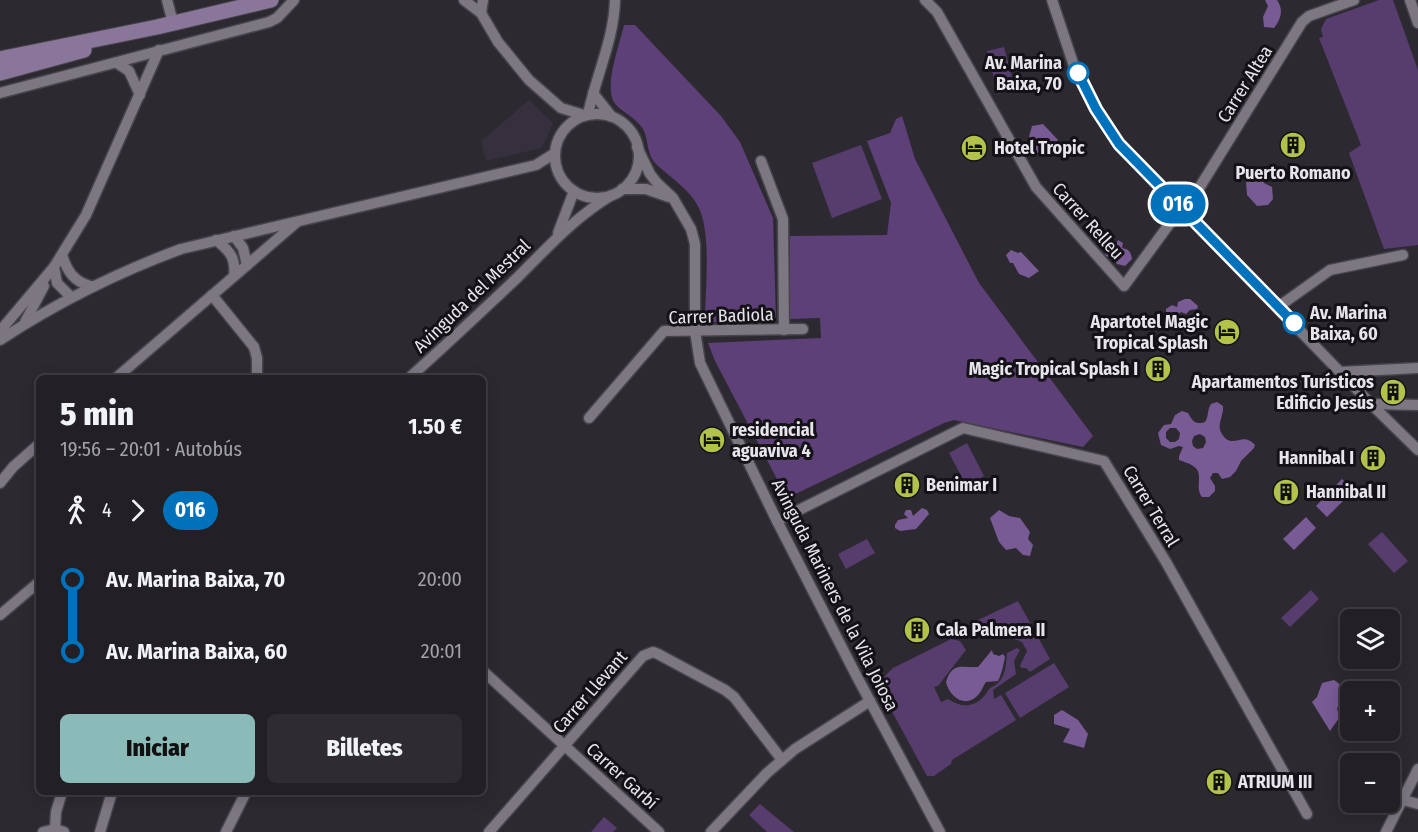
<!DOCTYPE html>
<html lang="es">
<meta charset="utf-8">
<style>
body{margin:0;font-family:"Fira Sans Condensed",sans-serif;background:#2e2c32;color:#f1f3f6;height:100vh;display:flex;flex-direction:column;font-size:22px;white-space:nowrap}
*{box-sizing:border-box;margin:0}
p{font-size:20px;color:#a2a2a7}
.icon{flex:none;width:33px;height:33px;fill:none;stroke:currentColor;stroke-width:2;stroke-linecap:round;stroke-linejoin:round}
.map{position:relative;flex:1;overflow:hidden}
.drawer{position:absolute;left:36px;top:375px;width:450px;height:420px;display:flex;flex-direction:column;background:#221f25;border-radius:9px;box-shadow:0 3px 15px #0003,0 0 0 2px #3f3d42}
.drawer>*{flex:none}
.badge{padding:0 12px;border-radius:20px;font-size:21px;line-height:39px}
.controls{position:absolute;left:1340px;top:609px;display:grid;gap:12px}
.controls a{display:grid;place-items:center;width:60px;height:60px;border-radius:9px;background:#221f25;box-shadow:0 3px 15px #0003,0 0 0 2px #3f3d42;font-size:30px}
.map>.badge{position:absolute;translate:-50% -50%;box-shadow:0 0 0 3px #fff}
.legs{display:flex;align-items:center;gap:9px;height:66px;padding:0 24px;font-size:20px}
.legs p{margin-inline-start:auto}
.summary{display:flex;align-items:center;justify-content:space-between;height:102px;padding:0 24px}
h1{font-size:33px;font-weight:800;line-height:45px}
.action{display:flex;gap:12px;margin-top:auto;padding:12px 24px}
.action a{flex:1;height:69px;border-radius:9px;background:#8bbbb9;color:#111;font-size:24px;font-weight:800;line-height:69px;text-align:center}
.action a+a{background:#2e2c32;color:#f1f3f6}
ul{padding:0 24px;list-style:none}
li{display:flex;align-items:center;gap:21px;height:72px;font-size:22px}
li i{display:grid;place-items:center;width:9px;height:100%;margin:0 8px;background:currentColor}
li i::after{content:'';width:15px;height:15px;margin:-8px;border:4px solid;border-radius:50%;background:#221f25}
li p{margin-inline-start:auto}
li:first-child i{background:linear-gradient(#0000 50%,currentColor 0)}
li:last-child i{background:linear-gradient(currentColor 50%,#0000 0)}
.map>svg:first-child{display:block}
.built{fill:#362f3d}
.green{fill:#563d6e}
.forest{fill:#5d4078}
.water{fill:#785a94;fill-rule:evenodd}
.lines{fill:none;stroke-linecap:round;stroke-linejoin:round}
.street-casing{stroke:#47444b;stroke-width:13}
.secondary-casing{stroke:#47444b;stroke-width:17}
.street{stroke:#7c7781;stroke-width:10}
.secondary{stroke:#89769a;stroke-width:15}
.line-1-casing{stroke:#fff;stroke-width:14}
.line-1{stroke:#0072bc;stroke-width:9}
.stop-1-dot{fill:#fff;stroke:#0072bc;stroke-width:3}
.labels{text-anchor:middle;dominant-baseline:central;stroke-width:6;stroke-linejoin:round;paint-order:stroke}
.stop-label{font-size:18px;font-weight:bold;fill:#e7e4ea;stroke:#141216;text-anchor:end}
.street-label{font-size:18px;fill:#e7e4ea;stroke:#141216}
.poi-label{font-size:18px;font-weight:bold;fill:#e7e4ea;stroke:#141216;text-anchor:start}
</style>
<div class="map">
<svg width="1418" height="832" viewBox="0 0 1418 832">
<rect width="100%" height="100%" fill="#2d2931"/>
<!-- built -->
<path class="built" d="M529 100 553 123 542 148 486 161 481 141Z"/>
<!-- green -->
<g class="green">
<path d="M1379 0H1393L1418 70V245L1384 249 1349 153 1361 145 1319 38 1323 37 1321 29 1326 19Z"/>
<path d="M1004 47 1015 89 998 94 987 51Z"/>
<path d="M861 145 882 199 832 218 812 163Z"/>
<path d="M967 443 984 476 966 485 949 453Z"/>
<path d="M1382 532 1408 561 1394 573 1368 544Z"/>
<path d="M867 539 875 553 846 569 838 554Z"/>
<path d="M1311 590 1319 599 1290 627 1281 618Z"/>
<path d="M1018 601 1050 659 1030 672 1026 668H1022L1020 666 1027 651 1022 642 1012 638 1016 629 1001 623 996 632 976 621Z"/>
<path d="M951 639 960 641 966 650 938 686 934 687 941 702 948 699C966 711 980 705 990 688 1005 682 1006 668 1007 653L1017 648 1020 650 1014 661 1016 674 993 690 994 699 1001 695 1016 720 952 760 951 764 934 776H927L877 684 893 668Z"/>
<path d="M1054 663 1069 687 1020 718 1005 693Z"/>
<path d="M760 804 794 832H767L749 815Z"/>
<path d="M604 817 617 828 613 832H591Z"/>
</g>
<!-- forest -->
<g class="forest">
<path d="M624 25H635L721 116 740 142 773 218 776 319 705 323C705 291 711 243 701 213 693 190 671 179 655 163 646 153 649 140 643 129 637 119 624 113 616 105 602 89 620 44 624 25Z"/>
<path d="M902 116 915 159 979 283 1093 436 1083 447 954 420 944 423 787 498 715 361 708 343 821 338 820 318 790 319V236L887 235 891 203 867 141 890 133 896 119Z"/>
</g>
<!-- water -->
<g class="water">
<path d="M1265 0H1277C1284 10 1281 19 1274 28L1264 27 1263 17 1268 6Z"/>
<path d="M1043 124 1058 140 1052 150 1037 153 1027 144 1032 126Z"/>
<path d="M1253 175 1262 176 1264 183 1272 187 1273 199 1268 205 1257 206 1247 195 1246 182Z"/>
<path d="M1118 240 1123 243 1122 248C1129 249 1131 252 1132 259L1125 266 1117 264 1113 258 1106 256 1103 250 1107 243 1116 245Z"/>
<path d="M1011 250 1018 253 1021 252 1039 271 1029 278 1019 274 1013 263H1010L1006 255Z"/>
<path d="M1185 299H1190L1198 306 1197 309 1190 310 1186 314 1181 312 1175 319 1166 313V309L1172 305 1177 307 1178 302Z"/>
<path d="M1217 402 1223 406C1224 416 1216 425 1222 434 1233 451 1242 430 1255 445L1254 448 1241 461 1236 471 1230 477 1222 479 1218 473H1213L1210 478 1215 486V491L1209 497H1202C1194 487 1205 473 1193 466 1189 463 1184 462 1179 460V456L1183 447 1179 446 1170 449 1161 445 1158 433 1164 425 1171 424 1175 415 1182 411 1188 413C1193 421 1194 425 1205 422 1209 416 1207 410 1211 404ZM1170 428H1176L1180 433 1179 439 1175 442H1170L1166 438V432ZM1200 434 1205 437 1206 442 1203 448 1197 449 1193 446 1192 441 1194 436Z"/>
<path d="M1342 479 1354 490 1327 517 1316 506Z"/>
<path d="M922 508 927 510 929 514 916 529 900 531 895 528V525L898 520 908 518 904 514 906 510H911L913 516Z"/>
<path d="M999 510 1009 516 1020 518 1030 532 1028 539 1033 545 1030 556 1023 555 1016 548 1006 550 999 542 990 518Z"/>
<path d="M1306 517 1316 528 1294 550 1283 539Z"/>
<path d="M992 650 993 654 999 656 1003 654 1005 657C1004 663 1001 676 998 681L986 682C983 686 982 691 978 695 966 709 949 697 946 682 952 661 963 668 978 667Z"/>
<path d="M1334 680C1347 688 1346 698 1337 708L1339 718 1330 731 1312 702 1317 697 1322 683Z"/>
<path d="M1062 710 1078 720 1088 734 1084 748 1063 742 1070 729 1054 724V715Z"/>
</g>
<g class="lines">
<defs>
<g id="street">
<path d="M167 0 173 23"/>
<path d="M464 0 481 13 498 42 529 80 561 108 584 115"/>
<path d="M925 0 937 12 1036 187 1124 286 1173 219 1185 211 1302 22 1309 16 1354 0"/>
<path d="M1052 0 1074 66 1096 109 1119 144 1371 404 1418 450"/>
<path d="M1410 0 1418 23"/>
<path d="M481 13 483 0"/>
<path d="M117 63 129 71 140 95"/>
<path d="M0 93 269 22 277 18 294 0"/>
<path d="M593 93 612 117"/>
<path d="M588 114C596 76 614 39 615 0"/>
<circle cx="597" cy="156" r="42"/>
<path d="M637 147 650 174 657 183 673 198 691 229 695 244V331L700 363 777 521 856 675 940 832"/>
<path d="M761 161 783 219 784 330"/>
<path d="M622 189H646L669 197"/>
<path d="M558 233 574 191"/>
<path d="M234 236 243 248 247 265"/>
<path d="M216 240C230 251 236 258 234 276"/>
<path d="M62 255C67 271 74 282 91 286"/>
<path d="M54 267 57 283 71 297"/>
<path d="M212 295 254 347 257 358V378"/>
<path d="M1278 307 1330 270 1403 255"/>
<path d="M25 322 44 286"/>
<path d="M0 331 54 267 86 215 159 50"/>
<path d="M0 340C58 302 116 273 181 249L536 165 555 153"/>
<path d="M1340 372 1418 368"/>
<path d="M116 378 297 222"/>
<path d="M409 378C446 345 482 311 518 277 548 247 575 217 612 195"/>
<path d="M1371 404 1418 405"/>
<path d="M589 418 664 331 803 329"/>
<path d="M0 483 13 467 39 444"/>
<path d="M777 521 963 428 1104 461 1166 562 1307 814"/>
<path d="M0 615 39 582"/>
<path d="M483 671 659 832"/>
<path d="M1403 800 1418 804"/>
<path d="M55 829 56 812 62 792"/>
<path d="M43 832 55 829 64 832"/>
<path d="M100 832 112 792"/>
<path d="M226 832 246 792"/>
<path d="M489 832 643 656 653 652 658 654 725 690 734 697 782 760"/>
<path d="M711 832 767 773 795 749 870 701"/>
<path d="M1386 832 1418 769"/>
</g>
<g id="secondary">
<path d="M0 59 157 27 271 0"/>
<path d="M0 73 84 50"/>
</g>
</defs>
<!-- street casing -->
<use href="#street" class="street-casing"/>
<!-- secondary casing -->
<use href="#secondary" class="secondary-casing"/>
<!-- street -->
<use href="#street" class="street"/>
<!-- secondary -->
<use href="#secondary" class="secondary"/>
</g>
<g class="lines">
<defs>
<path id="line-1" d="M1078 73 1096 109 1119 144 1294 323"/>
</defs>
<!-- line-1 casing -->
<use href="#line-1" class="line-1-casing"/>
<!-- line-1 -->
<use href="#line-1" class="line-1"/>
</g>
<!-- icons -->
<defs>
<symbol id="building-disc" viewBox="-11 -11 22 22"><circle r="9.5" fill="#b3c24b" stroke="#141216"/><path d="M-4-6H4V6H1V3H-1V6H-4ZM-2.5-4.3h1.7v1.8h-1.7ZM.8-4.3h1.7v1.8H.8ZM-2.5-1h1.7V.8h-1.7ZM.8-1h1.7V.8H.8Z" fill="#111"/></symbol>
<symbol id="hotel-disc" viewBox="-11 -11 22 22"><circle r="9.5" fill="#b3c24b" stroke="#141216"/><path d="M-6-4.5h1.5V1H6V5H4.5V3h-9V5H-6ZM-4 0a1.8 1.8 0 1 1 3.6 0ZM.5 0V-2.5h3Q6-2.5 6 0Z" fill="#111"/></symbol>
</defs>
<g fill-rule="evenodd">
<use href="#building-disc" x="1278" y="130" width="30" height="30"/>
<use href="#hotel-disc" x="959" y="133" width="30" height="30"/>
<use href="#hotel-disc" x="1212" y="317" width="30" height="30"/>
<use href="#building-disc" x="1143" y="354" width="30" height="30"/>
<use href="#building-disc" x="1378" y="377" width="30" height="30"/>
<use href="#hotel-disc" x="697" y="425" width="30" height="30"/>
<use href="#building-disc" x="1358" y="443" width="30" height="30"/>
<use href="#building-disc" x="892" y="470" width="30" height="30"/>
<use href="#building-disc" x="1271" y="477" width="30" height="30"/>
<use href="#building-disc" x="902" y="615" width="30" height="30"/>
<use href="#building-disc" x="1204" y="767" width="30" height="30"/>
</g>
<!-- markers -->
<g class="stop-1-dot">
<circle cx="1078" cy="73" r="10"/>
<circle cx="1294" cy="323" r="10"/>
</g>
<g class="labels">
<!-- stop labels -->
<g class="stop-label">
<text x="1062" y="63">Av. Marina<tspan x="1062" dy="21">Baixa, 70</tspan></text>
<text x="1310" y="313" text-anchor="start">Av. Marina<tspan x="1310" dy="21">Baixa, 60</tspan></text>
</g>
<!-- street labels -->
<g class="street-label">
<text transform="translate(1245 84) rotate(-58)">Carrer Altea</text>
<text transform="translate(1088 221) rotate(48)">Carrer Relleu</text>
<text transform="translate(472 296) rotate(-44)">Avinguda del Mestral</text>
<text transform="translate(721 316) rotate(-2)">Carrer Badiola</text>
<text transform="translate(1151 506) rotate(59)">Carrer Terral</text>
<text transform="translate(835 595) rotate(63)">Avinguda Mariners de la Vila Joiosa</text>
<text transform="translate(590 692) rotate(-49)">Carrer Llevant</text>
<text transform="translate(622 776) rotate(42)">Carrer Garbí</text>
</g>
<!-- poi labels -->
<g class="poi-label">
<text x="994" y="148">Hotel Tropic</text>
<text x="1293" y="173" text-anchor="middle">Puerto Romano</text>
<text x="1208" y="322" text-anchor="end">Apartotel Magic<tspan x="1208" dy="21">Tropical Splash</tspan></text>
<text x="1138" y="369" text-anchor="end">Magic Tropical Splash I</text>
<text x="1374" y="382" text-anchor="end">Apartamentos Turísticos<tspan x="1374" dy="21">Edificio Jesús</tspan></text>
<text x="732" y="430">residencial<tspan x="732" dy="21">aguaviva 4</tspan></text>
<text x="1354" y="458" text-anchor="end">Hannibal I</text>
<text x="926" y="485">Benimar I</text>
<text x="1306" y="492">Hannibal II</text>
<text x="936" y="630">Cala Palmera II</text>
<text x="1238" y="782">ATRIUM III</text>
</g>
</g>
</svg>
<div class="controls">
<a><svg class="icon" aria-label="layers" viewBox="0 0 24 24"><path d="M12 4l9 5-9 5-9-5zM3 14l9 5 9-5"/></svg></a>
<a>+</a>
<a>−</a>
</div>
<b class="badge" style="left:1178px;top:204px;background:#0072bc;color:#fff">016</b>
<section class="drawer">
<div class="summary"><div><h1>5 min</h1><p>19:56 – 20:01 · Autobús</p></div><b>1.50 €</b></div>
<div class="legs"><svg class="icon" aria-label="walk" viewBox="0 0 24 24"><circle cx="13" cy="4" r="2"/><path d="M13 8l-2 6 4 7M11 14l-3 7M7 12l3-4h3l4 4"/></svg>4<svg class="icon" aria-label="forward" viewBox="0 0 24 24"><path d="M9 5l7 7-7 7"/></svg><b class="badge" style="background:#0072bc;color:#fff">016</b></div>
<ul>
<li><i style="color:#0072bc"></i><b>Av. Marina Baixa, 70</b><p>20:00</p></li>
<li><i style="color:#0072bc"></i><b>Av. Marina Baixa, 60</b><p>20:01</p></li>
</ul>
<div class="action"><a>Iniciar</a><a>Billetes</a></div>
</section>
</div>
